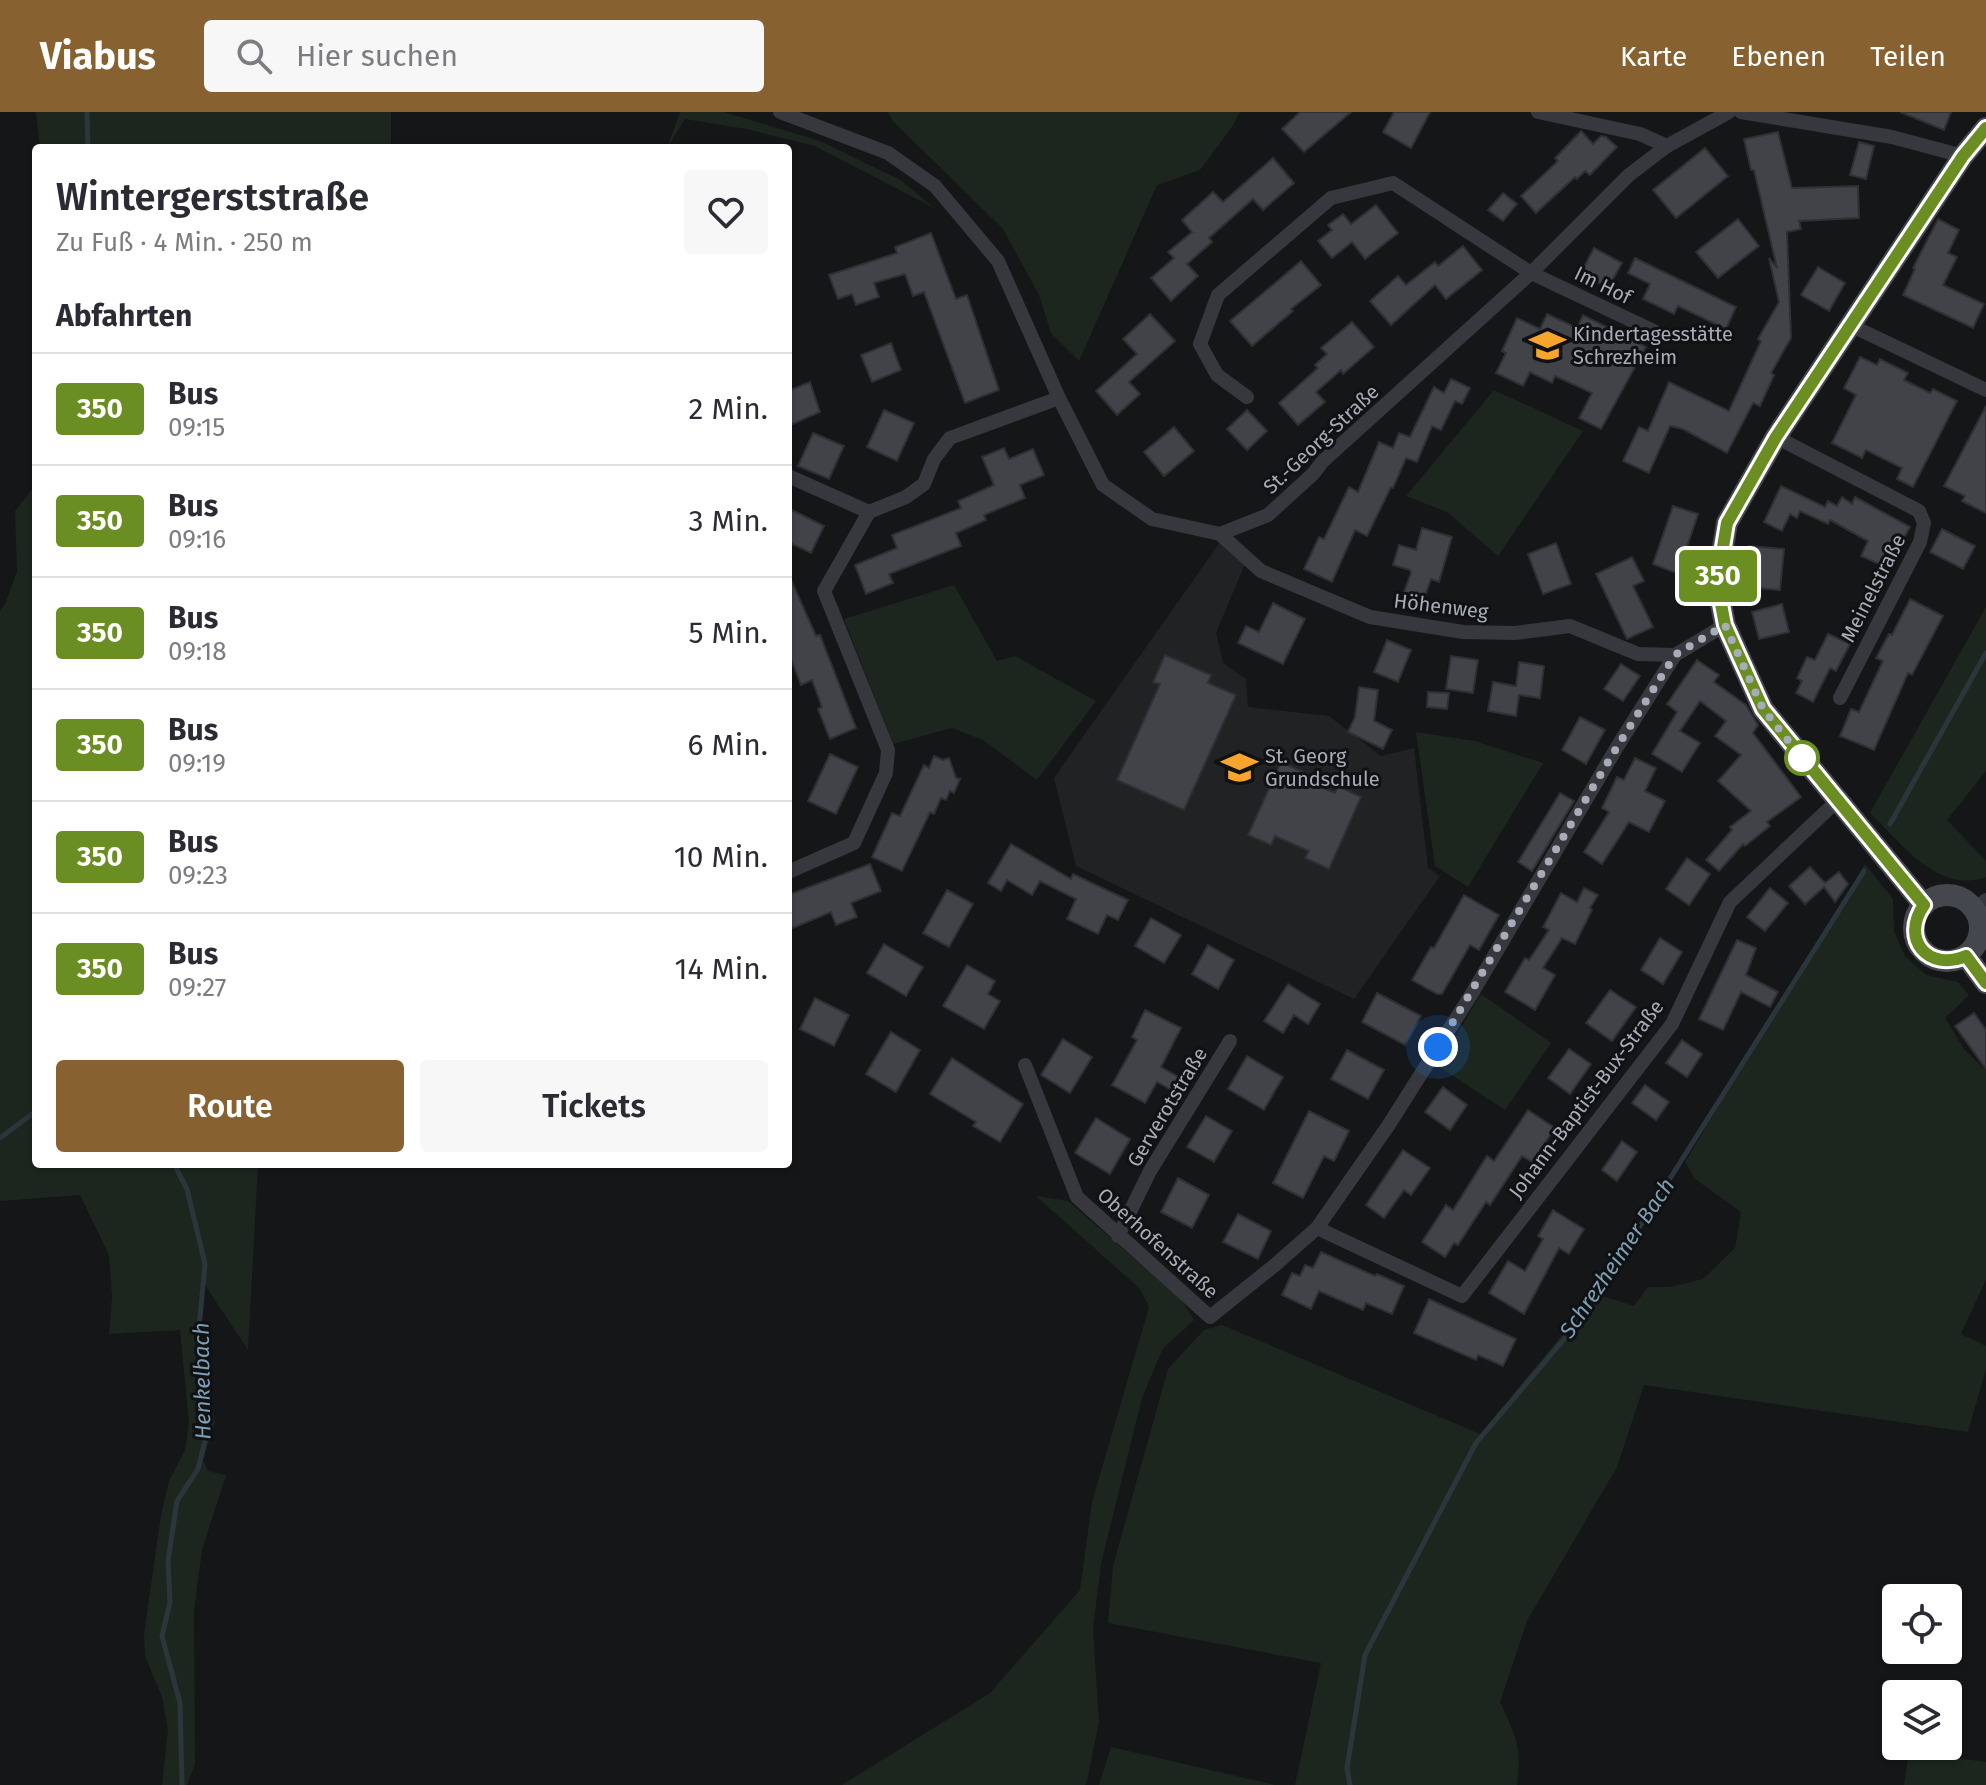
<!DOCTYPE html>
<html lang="de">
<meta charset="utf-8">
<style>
body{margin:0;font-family:"Fira Sans",sans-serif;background:#f7f7f7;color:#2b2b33;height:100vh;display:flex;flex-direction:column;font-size:30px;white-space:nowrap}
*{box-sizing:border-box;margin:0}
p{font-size:26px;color:#7c7c81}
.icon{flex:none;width:44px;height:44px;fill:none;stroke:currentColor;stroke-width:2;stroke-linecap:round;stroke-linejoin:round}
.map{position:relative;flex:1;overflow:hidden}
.drawer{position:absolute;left:32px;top:32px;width:760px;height:1024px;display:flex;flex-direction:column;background:#fff;border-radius:8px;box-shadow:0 2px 6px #0004}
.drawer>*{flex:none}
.badge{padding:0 16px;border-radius:6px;font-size:28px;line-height:52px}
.fabs{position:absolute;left:1882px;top:1472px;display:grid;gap:16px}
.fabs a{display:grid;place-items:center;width:80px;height:80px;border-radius:8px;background:#fff;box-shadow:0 2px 6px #0004;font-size:40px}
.you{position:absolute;width:40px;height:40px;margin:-20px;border:6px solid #fff;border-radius:50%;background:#1a73e8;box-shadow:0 0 0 12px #1a73e833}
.map>.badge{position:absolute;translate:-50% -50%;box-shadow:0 0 0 4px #fff}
h2{padding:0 24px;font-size:30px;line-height:72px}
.round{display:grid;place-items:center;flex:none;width:84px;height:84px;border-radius:8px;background:#f7f7f7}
.head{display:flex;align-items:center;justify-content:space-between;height:136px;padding:0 24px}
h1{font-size:38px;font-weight:600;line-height:60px}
.cta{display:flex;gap:16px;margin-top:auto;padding:16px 24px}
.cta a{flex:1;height:92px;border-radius:8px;background:#876230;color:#fff;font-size:32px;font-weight:600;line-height:92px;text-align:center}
.cta a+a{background:#f7f7f7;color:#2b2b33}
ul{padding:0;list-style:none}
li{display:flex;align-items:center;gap:24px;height:112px;padding:0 24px;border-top:2px solid #e1e1e2}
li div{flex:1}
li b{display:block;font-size:30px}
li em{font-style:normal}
li .badge{min-width:88px;font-weight:700;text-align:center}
header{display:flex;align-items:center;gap:48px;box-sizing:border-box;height:112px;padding:0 40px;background:#876230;color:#fff}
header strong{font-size:38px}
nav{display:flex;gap:44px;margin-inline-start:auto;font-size:28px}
.search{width:560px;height:72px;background:#f7f7f7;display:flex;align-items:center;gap:20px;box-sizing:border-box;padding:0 28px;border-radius:8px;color:#7c7c81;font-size:30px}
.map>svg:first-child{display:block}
.built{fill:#212224}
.green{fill:#1d261e}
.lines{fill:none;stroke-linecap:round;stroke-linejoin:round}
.stream{stroke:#2b363c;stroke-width:5}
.building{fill:#414348;stroke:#2f3034;stroke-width:2}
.street{stroke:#36383d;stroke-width:14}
.secondary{stroke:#44474d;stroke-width:22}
.line-casing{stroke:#fff;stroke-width:18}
.line{stroke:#6b8e23;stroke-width:12}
.walk{stroke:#a7adb8;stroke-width:8;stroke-dasharray:0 14.4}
.stop-dot{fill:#fff;stroke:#6b8e23;stroke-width:4}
.labels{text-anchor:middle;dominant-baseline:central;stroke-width:6;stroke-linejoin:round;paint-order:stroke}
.street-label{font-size:20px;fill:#a7adb8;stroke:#101112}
.poi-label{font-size:20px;fill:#a7adb8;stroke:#101112;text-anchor:start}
.water-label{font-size:22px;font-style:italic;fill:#7d9eb4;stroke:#101112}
</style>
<header>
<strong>Viabus</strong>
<div class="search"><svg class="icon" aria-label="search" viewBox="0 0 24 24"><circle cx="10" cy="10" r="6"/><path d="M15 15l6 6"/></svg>Hier suchen</div>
<nav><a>Karte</a><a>Ebenen</a><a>Teilen</a></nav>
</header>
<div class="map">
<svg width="1986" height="1673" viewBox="0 0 1986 1673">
<rect width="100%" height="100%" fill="#151617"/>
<!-- built -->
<path class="built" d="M1220 430 1245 452 1216 521 1223 551 1246 567 1248 595 1329 604 1381 644 1414 636 1428 756 1440 764 1354 887 1076 754 1054 666Z"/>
<!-- green -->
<g class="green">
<path d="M36 0H391V36H40Z"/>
<path d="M680 0H724L820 29 902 69 934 96 815 34 746 17 685 7 667 36Z"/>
<path d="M888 0H1240L1232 15 1200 58 1157 73 1079 249 1051 221 1039 183 1003 117 892 8Z"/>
<path d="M1494 278 1583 319 1498 444 1447 400 1406 384Z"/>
<path d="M36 372V1052H258L248 1238 203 1170 200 1217 215 1310 203 1348 208 1359 226 1363 202 1438 194 1499 195 1652 187 1673H162L168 1618 162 1585 145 1544 144 1522 161 1403 169 1369 185 1338 189 1310 180 1218 109 1222 112 1185 109 1143 80 1083 0 1089V499L5 492 17 460 15 399Z"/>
<path d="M954 473 997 549 1015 544 1096 589 1037 668 983 628 952 616 893 632 844 507Z"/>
<path d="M1986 495V659L1947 708 1986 749V765C1939 783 1901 731 1870 701Z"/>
<path d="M1416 620 1475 629 1543 651 1468 775 1435 754Z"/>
<path d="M1865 752 1893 787 1894 819 1905 844 1926 863 1958 870 1969 883 1945 906 1964 937 1986 959V1168L1961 1222 1986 1234V1257L1968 1320 1644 1273 1617 1355 1527 1509 1500 1590C1516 1625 1522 1633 1517 1673H1295L1321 1551 1108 1511 1113 1454 1168 1257 1204 1218 1222 1213 1480 1322 1596 1182 1634 1194 1648 1175H1670L1703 1167 1735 1136 1741 1100 1695 1067 1685 1050Z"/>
<path d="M1481 882 1551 931 1505 998 1438 954Z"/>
<path d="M1036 1084 1068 1089 1181 1187 1194 1208 1163 1236 1142 1286 1101 1452 1093 1517 1099 1610 1087 1669 1085 1673H842L990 1581 1080 1478 1092 1390 1149 1195 1140 1177Z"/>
<path d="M1111 1635 1275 1673H1099Z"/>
<path d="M1909 1640 1986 1650V1673H1904Z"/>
</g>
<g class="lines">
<!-- stream -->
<g class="stream">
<path d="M87 0 88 36"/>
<path d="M1890 712 1986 541"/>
<path d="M0 1026 36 999"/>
<path d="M174 1052 187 1077 205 1152 199 1216 206 1325 198 1357 177 1389 168 1449 170 1490 162 1524 180 1591 182 1673"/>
<path d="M1350 1673 1347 1656 1365 1543 1476 1331 1582 1206 1864 759"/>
</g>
</g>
<!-- building -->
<g class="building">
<path d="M1300 0H1351L1304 40 1282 17Z"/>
<path d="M1394 0H1430L1411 36 1383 20Z"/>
<path d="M1900 0H1951L1944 18Z"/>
<path d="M1581 19 1593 32 1601 24 1606 25 1617 35 1590 63 1585 59 1577 67 1575 65 1536 101 1521 84 1558 49 1555 46Z"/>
<path d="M1778 20 1792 76 1858 74 1859 106 1799 109 1801 117 1787 120 1791 226 1771 261 1774 263 1760 294 1753 291 1727 341 1683 317 1670 314 1649 361 1623 349 1639 315 1648 319 1669 270 1729 299 1761 229 1758 227 1779 190 1769 146 1777 156 1754 58H1751L1744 27Z"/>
<path d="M1859 30 1874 34 1866 67 1850 63Z"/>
<path d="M1705 36 1728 64 1676 106 1653 78Z"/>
<path d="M1273 46 1294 71 1263 98 1253 87 1209 126 1212 130 1187 152 1198 164 1171 189 1151 166 1174 146 1168 140 1192 120 1182 108 1213 80 1223 90Z"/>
<path d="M1503 81 1517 92 1503 109 1488 98Z"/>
<path d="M1376 93 1398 121 1365 147 1352 130 1332 146 1318 129 1332 118 1328 113 1343 102 1351 112Z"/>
<path d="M1738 107 1759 134 1718 166 1696 140Z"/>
<path d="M1938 107 1959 118 1948 141 1957 145 1943 173 1984 192 1973 216 1903 183 1915 157 1913 156Z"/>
<path d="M931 121 956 187 967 183 999 278 965 291 924 180 913 184 905 162 874 171 879 185 856 193 852 182 838 187 829 163 897 141 895 135Z"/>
<path d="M1463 134 1482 158 1446 187 1435 173 1391 213 1370 189 1398 164 1406 173 1435 150 1438 154Z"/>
<path d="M1594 136 1622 151 1608 176 1581 161Z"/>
<path d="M1635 146 1736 195 1726 217 1678 194 1674 202 1643 187 1650 172 1628 161Z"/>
<path d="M1301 149 1321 173 1291 197 1293 199 1252 234 1230 209Z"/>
<path d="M1818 155 1845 171 1829 199 1801 183Z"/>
<path d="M1150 202 1175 229 1129 270 1140 282 1117 303 1096 279 1137 242 1123 227Z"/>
<path d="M1547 202 1577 216 1583 203 1646 235 1601 317 1579 306 1592 281 1555 264 1552 271 1530 260 1523 274 1496 261 1506 241 1502 239 1517 206 1540 217Z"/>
<path d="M1352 210 1374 235 1343 262 1341 258 1316 280 1325 290 1298 313 1279 291 1318 256 1315 253 1327 242 1321 236Z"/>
<path d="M891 231 901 258 872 270 861 243Z"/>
<path d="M1860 245 1877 253 1880 247 1908 261 1904 268 1930 281 1933 277 1957 289 1913 375 1897 367 1902 356 1866 338 1862 346 1832 331 1856 283 1844 276Z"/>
<path d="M1451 267 1470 276 1462 292 1455 289 1441 318 1432 314 1417 350 1406 346 1393 376 1391 375 1367 424 1355 418 1332 470 1304 457 1319 425 1324 427 1349 375 1358 380 1379 330 1393 336 1399 321 1410 325 1434 275 1444 281Z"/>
<path d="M810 270 820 300 788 314V279Z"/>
<path d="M1986 294V401L1962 389 1965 384 1944 374Z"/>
<path d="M884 298 914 311 897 349 867 335Z"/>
<path d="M1247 298 1267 319 1247 338 1227 317Z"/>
<path d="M1174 315 1194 339 1164 364 1144 340Z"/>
<path d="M813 321 844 334 829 367 798 354Z"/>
<path d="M1004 336 1009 347 1033 337 1044 363 1020 373 1025 386 984 403 986 408 956 421 961 434 889 462 893 471 866 482 855 453 897 436 892 423 961 396 958 389 994 373 982 345Z"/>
<path d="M1781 374 1825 395 1828 389 1837 394 1842 385 1852 392 1855 385 1910 415 1888 456 1861 444 1868 429 1830 408 1828 412 1800 399 1797 406 1790 402 1782 419 1764 410Z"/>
<path d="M1673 394 1698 402 1685 441 1689 443 1681 463 1653 452Z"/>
<path d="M788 396 824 414 811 441 788 430Z"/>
<path d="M1422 416 1452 425 1439 470 1431 467 1421 495 1401 488 1411 461 1410 458 1393 453 1399 433 1416 438Z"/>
<path d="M1942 417 1975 434 1963 457 1930 440Z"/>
<path d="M1556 431 1571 472 1543 482 1528 442Z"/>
<path d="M1749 434 1784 437 1780 478 1746 475Z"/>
<path d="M1632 445 1644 469 1633 474 1653 515 1627 527 1596 462Z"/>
<path d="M788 461 816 524 820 523 856 616 830 627 818 597 822 595 812 568 801 573 788 540Z"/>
<path d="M1910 487 1943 504 1912 563 1908 561 1874 638 1840 624 1851 597 1859 600 1883 549 1876 546 1889 522 1892 523Z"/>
<path d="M1273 491 1305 507 1283 552 1238 531 1246 514 1259 520Z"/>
<path d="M1782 492 1789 520 1759 527 1752 500Z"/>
<path d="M1828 522 1850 532 1836 559 1830 556 1813 590 1796 581 1802 569 1797 566 1807 545 1815 548Z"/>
<path d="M1387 528 1411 538 1398 570 1374 560Z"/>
<path d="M1165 543 1211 563 1208 571 1236 583 1184 698 1117 668 1160 572 1153 570Z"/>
<path d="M1451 544 1478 548 1473 581 1446 577Z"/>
<path d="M1697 548 1719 563 1714 570 1746 593 1758 613 1753 621 1801 685 1767 710 1770 714 1745 734 1743 732 1719 759 1706 748 1732 718 1730 715 1751 699 1718 669 1741 643 1715 624 1726 609 1700 589 1680 619 1700 631 1682 660 1652 642 1677 600 1667 592Z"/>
<path d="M1519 550 1544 554 1540 586 1519 583 1516 604 1488 599 1493 570 1516 574Z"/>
<path d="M1621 552 1640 564 1623 589 1604 577Z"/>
<path d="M1359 575 1378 578 1374 609 1392 618 1383 637 1348 620 1355 605Z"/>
<path d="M1428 580 1449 581 1447 597 1427 595Z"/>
<path d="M1580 605 1605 618 1586 652 1562 638Z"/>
<path d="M830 642 858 655 836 702 808 689Z"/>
<path d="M934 644 943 648 949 646 956 666 960 667 954 681 950 679 946 688 941 686 934 702 930 700 902 759 872 745 892 701 900 704 924 653 929 656Z"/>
<path d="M1635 646 1656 656 1645 679 1665 689 1649 720 1629 710 1602 752 1584 740 1609 700 1602 696 1617 665 1624 668Z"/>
<path d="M1281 650 1303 660 1300 666 1335 681 1338 674 1361 685 1329 757 1305 746 1309 739 1275 724 1271 733 1248 723Z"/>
<path d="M1560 681 1574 689 1532 759 1518 750Z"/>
<path d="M1011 732 1071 767 1073 762 1128 788 1118 808 1107 803 1098 822 1067 807 1076 787 1040 769 1032 783 1007 768 1001 779 988 771Z"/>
<path d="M1687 746 1710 762 1689 793 1666 777Z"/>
<path d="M870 752 881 779 851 791 857 805 836 813 831 800 788 818V783Z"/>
<path d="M1810 755 1825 771 1839 760 1848 772 1835 790 1824 775 1805 792 1789 774Z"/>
<path d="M1584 776 1598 783 1590 796 1592 798 1575 832 1562 826 1543 856 1555 863 1535 898 1505 880 1525 846 1529 848 1549 818 1543 815 1561 781 1577 790Z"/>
<path d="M1770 776 1788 791 1765 819 1747 805Z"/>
<path d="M947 778 973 792 949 835 923 821Z"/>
<path d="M1464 783 1499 803 1479 838 1470 833 1442 882H1437L1412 868 1431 835 1434 836Z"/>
<path d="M1151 806 1181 823 1164 851 1135 834Z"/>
<path d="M1660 826 1682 840 1663 872 1641 858Z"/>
<path d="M1737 828 1756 836 1746 863 1778 880 1770 895 1741 880 1723 918 1699 907Z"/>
<path d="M884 832 923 855 906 884 867 861Z"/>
<path d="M1208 833 1234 848 1218 877 1192 862Z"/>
<path d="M967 853 995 869 988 882 1000 889 984 917 943 894Z"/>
<path d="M1288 872 1320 892 1308 912 1294 903 1283 921 1264 909Z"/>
<path d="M1610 878 1636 895 1612 929 1586 911Z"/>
<path d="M1377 881 1421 904 1405 933 1362 910Z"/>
<path d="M815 886 849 903 834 934 800 917Z"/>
<path d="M1145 898 1181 916 1161 955 1182 967 1175 980 1157 970 1145 991 1112 973 1137 928 1132 925Z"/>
<path d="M1974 901 1986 918V957L1955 914Z"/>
<path d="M891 920 920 938 896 980 866 962Z"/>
<path d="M1063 927 1092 945 1070 981 1041 963Z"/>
<path d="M1682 928 1702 942 1687 965 1666 951Z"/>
<path d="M1569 937 1591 952 1570 982 1548 966Z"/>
<path d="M1347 938 1384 958 1368 987 1331 967Z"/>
<path d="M1247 944 1283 965 1264 998 1228 977Z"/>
<path d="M952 946 1023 992 1000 1030 973 1014 976 1010 930 982Z"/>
<path d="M1645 973 1669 990 1656 1008 1632 991Z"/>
<path d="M1443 975 1467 993 1450 1018 1425 1000Z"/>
<path d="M1528 998 1555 1016 1532 1050 1522 1044 1490 1093 1486 1090 1458 1133 1454 1131 1445 1145 1422 1130 1446 1093 1453 1098 1487 1044 1494 1049Z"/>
<path d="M1309 999 1349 1019 1334 1049 1324 1044 1303 1086 1273 1071Z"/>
<path d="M1206 1004 1232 1019 1214 1050 1187 1035Z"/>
<path d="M1096 1006 1130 1027 1110 1062 1075 1041Z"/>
<path d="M1622 1029 1637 1040 1617 1069 1602 1058Z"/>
<path d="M1403 1038 1430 1056 1411 1083 1404 1078 1384 1106 1366 1093Z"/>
<path d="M1178 1066 1209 1083 1192 1116 1161 1100Z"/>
<path d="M1553 1098 1584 1117 1569 1142 1559 1136 1524 1202 1489 1181 1508 1149 1525 1159 1543 1127 1538 1124Z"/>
<path d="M1238 1102 1271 1119 1258 1147 1223 1130Z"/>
<path d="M1321 1140 1375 1164 1377 1162 1404 1174 1392 1202 1366 1191 1363 1198 1319 1179 1311 1197 1282 1183 1292 1161 1300 1164 1305 1153 1313 1156Z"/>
<path d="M1429 1187 1516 1227 1503 1254 1478 1243 1476 1248 1414 1221Z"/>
</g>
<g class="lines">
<!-- street -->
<g class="street">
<path d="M780 0 888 41 935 74 998 149 1059 286 1103 373 1152 407 1220 422 1268 403 1313 362 1323 349 1531 161 1629 63 1667 34 1729 0"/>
<path d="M1538 0 1640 22 1667 34"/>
<path d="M1741 0 1892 25 1963 44"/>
<path d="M1850 213 1986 278"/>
<path d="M1247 285 1217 263 1200 232 1218 183 1331 86 1393 71 1531 161 1658 221"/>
<path d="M1776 325 1919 399 1924 411 1920 430 1840 586"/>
<path d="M788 364 869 400"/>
<path d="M1220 422 1261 459 1370 505 1463 520 1515 521 1570 514 1638 542 1675 543"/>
<path d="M788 760 854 731 886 661 888 638 824 479 869 400 906 385 924 372 934 347 950 326 1059 286"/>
<path d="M1975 798 1986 788"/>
<path d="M1025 953 1077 1085 1210 1205 1275 1153 1317 1116 1388 1014 1471 883 1617 635 1675 543 1725 513"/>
<path d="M1317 1116 1462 1184 1672 912 1730 790 1837 689"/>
<path d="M1118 1124 1150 1059 1230 929"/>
</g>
<!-- secondary -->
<g class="secondary">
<circle cx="1947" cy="816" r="33"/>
<path d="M1924 793 1763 597 1725 513 1717 471 1727 411 1776 325 1963 44 1986 16"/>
<path d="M1966 844 1986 871"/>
</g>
</g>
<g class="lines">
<defs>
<path id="line" d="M1986 16 1963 44 1776 325 1727 411 1717 471 1725 513 1763 597 1924 793C1900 827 1928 860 1966 844L1986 871"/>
</defs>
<!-- line casing -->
<use href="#line" class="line-casing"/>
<!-- line -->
<use href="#line" class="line"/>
<!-- walk -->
<path class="walk" d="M1438 935 1617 635 1675 543 1725 513 1763 597 1802 646"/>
</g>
<!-- icons -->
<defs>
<symbol id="school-bare" viewBox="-9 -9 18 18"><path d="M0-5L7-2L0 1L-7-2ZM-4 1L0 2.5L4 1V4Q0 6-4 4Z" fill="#f8a52d" stroke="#101112" stroke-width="2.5" paint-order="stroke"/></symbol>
</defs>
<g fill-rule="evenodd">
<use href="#school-bare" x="1522" y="208" width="51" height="51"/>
<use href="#school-bare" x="1214" y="630" width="51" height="51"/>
</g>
<!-- markers -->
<circle class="stop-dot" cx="1802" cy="646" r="16"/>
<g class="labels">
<!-- street labels -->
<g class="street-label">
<text transform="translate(1603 173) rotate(26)">Im Hof</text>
<text transform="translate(1321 327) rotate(-43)">St.-Georg-Straße</text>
<text transform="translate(1873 476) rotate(-63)">Meinelstraße</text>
<text transform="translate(1441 494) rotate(7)">Höhenweg</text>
<text transform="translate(1586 987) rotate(-53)">Johann-Baptist-Bux-Straße</text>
<text transform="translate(1167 995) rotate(-59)">Gerverotstraße</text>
<text transform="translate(1158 1131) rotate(42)">Oberhofenstraße</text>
</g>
<!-- poi labels -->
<g class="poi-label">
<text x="1573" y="222">Kindertagesstätte<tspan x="1573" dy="23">Schrezheim</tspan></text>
<text x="1265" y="644">St. Georg<tspan x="1265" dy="23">Grundschule</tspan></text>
</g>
<!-- water labels -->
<g class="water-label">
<text transform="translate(1617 1146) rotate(-56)">Schrezheimer Bach</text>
<text transform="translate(202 1269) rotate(-91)">Henkelbach</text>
</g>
</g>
</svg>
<div class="fabs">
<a><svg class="icon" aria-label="locate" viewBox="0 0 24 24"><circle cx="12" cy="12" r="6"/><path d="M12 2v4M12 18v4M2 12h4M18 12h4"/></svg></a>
<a><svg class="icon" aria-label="layers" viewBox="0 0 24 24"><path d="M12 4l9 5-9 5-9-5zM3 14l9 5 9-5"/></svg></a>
</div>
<div class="you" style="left:1438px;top:935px"></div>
<b class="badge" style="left:1718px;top:464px;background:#6b8e23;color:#fff">350</b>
<section class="drawer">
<div class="head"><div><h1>Wintergerststraße</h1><p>Zu Fuß · 4 Min. · 250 m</p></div><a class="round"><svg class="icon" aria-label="heart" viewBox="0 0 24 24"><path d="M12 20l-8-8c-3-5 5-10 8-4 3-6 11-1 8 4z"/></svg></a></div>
<h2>Abfahrten</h2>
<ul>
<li><span class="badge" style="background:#6b8e23;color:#fff">350</span><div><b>Bus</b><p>09:15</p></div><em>2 Min.</em></li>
<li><span class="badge" style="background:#6b8e23;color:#fff">350</span><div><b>Bus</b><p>09:16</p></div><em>3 Min.</em></li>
<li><span class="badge" style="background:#6b8e23;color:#fff">350</span><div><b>Bus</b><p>09:18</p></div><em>5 Min.</em></li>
<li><span class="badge" style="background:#6b8e23;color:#fff">350</span><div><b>Bus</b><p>09:19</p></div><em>6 Min.</em></li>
<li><span class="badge" style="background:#6b8e23;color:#fff">350</span><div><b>Bus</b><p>09:23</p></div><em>10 Min.</em></li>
<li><span class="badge" style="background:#6b8e23;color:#fff">350</span><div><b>Bus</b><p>09:27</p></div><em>14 Min.</em></li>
</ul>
<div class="cta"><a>Route</a><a>Tickets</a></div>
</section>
</div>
